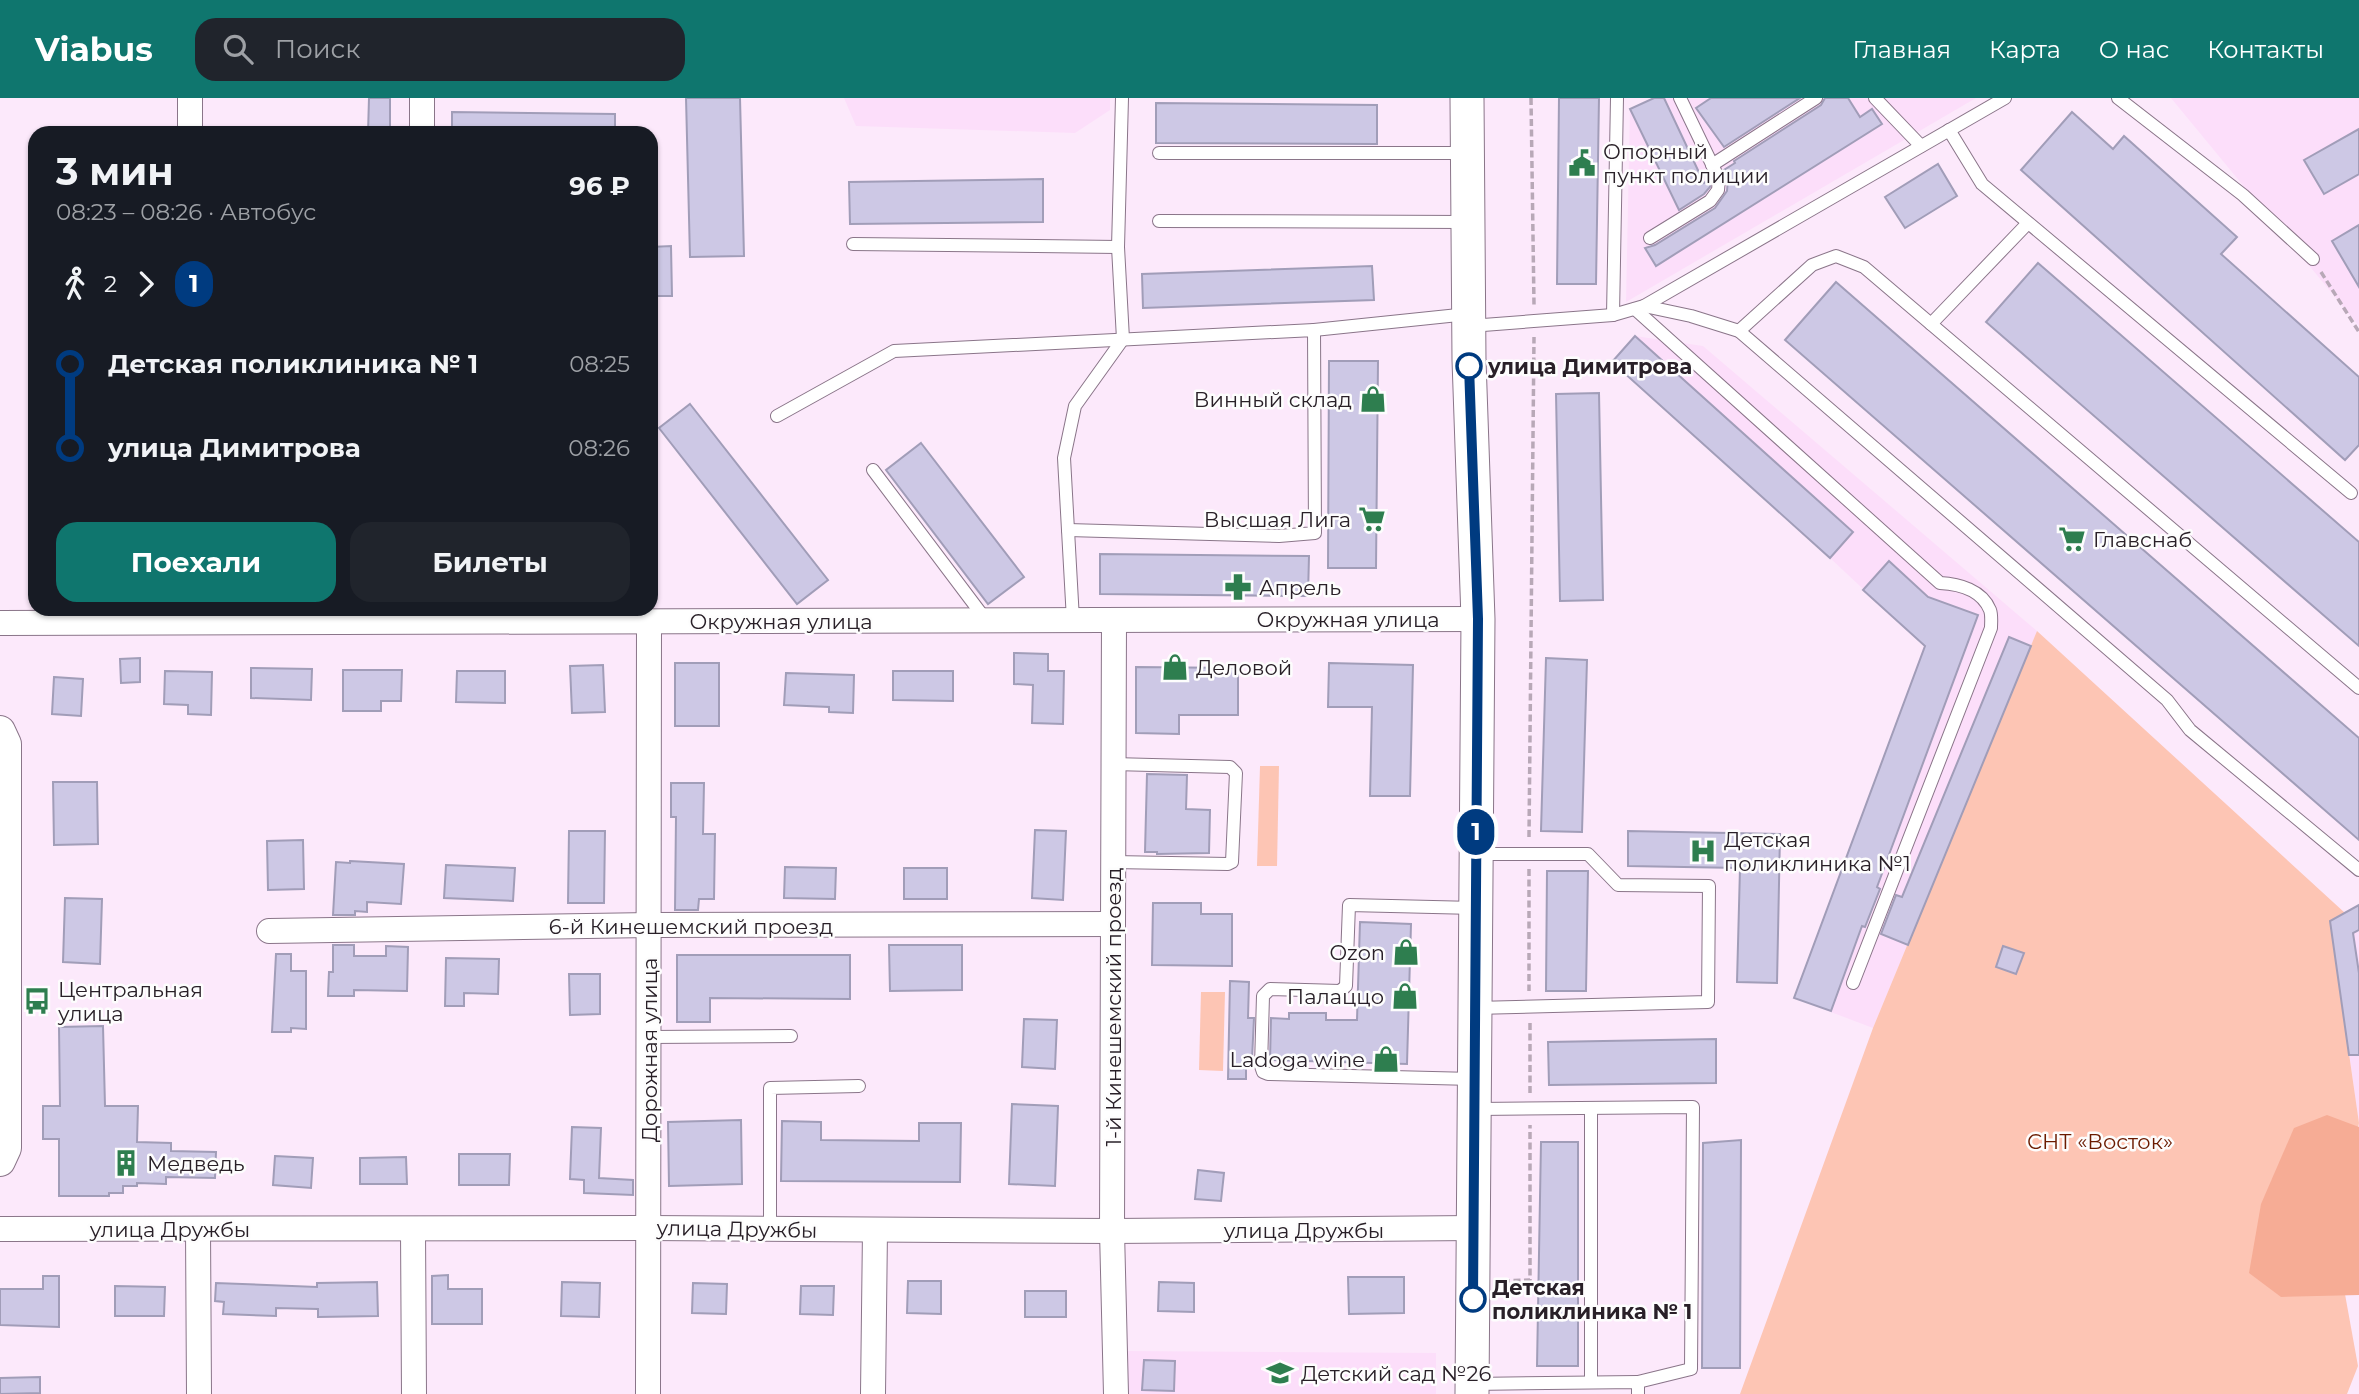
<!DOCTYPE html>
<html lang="ru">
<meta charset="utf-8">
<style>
body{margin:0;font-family:Montserrat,sans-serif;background:#20242c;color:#f1f3f6;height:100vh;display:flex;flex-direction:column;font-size:26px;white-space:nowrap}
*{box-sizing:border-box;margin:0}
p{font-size:23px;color:#9ea1a6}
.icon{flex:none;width:38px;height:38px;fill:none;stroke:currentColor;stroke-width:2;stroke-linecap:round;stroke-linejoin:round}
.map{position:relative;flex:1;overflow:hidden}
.panel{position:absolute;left:28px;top:28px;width:630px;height:490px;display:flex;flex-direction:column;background:#171b24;border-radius:21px;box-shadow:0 2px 5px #0004}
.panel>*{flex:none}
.badge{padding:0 14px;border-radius:23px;font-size:24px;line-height:46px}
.map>.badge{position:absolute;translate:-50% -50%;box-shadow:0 0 0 4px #fff}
.legs{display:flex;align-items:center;gap:10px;height:77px;padding:0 28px;font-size:23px}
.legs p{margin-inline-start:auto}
.head{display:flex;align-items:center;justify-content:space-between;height:119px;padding:0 28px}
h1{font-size:38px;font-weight:700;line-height:52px}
.cta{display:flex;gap:14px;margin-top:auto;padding:14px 28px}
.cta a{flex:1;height:80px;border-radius:21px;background:#0f766e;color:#fff;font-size:28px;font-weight:700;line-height:80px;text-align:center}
.cta a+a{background:#20242c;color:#f1f3f6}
ul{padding:0 28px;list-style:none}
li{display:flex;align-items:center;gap:24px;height:84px;font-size:26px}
li i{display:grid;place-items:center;width:10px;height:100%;margin:0 9px;background:currentColor}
li i::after{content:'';width:18px;height:18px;margin:-9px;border:5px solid;border-radius:50%;background:#171b24}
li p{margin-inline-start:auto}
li:first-child i{background:linear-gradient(#0000 50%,currentColor 0)}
li:last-child i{background:linear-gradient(currentColor 50%,#0000 0)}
header{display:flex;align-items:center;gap:42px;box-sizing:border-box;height:98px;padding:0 35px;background:#0f766e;color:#fff}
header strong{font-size:33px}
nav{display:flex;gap:38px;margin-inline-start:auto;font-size:24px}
.search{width:490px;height:63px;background:#20242c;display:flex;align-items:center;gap:18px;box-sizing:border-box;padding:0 24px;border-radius:21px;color:#9ea1a6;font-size:26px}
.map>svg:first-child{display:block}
.built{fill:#fcdefa}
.green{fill:#fdc5b4}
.forest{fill:#f6ac95}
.building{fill:#cdc8e5;stroke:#a19db8;stroke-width:2}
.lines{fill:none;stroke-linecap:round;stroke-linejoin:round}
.service-casing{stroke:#8a7589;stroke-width:14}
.minor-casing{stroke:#8a7589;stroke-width:26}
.tertiary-casing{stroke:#8a7589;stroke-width:32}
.secondary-casing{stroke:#8a7589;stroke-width:35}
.path{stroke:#b8a8b7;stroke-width:3.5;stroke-dasharray:7 3.5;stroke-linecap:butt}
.service{stroke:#fff;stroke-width:12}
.minor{stroke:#fff;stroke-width:24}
.tertiary{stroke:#fff;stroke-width:30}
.secondary{stroke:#fff;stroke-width:33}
.line-1-casing{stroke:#fff;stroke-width:16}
.line-1{stroke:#003b80;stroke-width:10}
.stop-1-dot{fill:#fff;stroke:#003b80;stroke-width:3.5}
.labels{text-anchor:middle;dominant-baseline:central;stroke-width:5;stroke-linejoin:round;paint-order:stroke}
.poi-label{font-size:21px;fill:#292028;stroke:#fdfdfd;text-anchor:start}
.stop-label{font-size:21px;font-weight:bold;fill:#292028;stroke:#fdfdfd;text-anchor:start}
.street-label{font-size:21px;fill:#292028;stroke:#fdfdfd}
.park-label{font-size:21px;fill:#6b1b00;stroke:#fdfdfd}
</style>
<header>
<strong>Viabus</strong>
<div class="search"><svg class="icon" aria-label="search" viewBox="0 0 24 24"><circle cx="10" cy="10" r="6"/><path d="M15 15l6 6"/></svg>Поиск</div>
<nav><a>Главная</a><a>Карта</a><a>О нас</a><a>Контакты</a></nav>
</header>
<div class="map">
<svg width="2359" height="1296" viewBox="0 0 2359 1296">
<rect width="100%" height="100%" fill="#fce9fb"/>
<!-- built -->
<g class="built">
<path d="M844 0H1110V12L1075 35 856 28Z"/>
<path d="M1654 0H1976L1626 204 1630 11Z"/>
<path d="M2171 0H2359V228Z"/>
<path d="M1635 238 1703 248 2037 533 1873 930 1794 900 1924 548 1830 460 1612 264Z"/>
<path d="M2359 807V1025L2330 823Z"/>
<path d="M1124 1253 1436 1255V1296H1124Z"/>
</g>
<!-- green -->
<g class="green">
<path d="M2037 533 2345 815 2330 824 2359 1025 2337 1152 2358 1268 2347 1296H1740L1873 930Z"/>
<path d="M1260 668H1279L1277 768H1257Z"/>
<path d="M1201 894H1225L1223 973 1199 972Z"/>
</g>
<!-- forest -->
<path class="forest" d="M2327 1017 2359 1029V1197L2281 1199 2249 1175 2261 1106 2294 1030Z"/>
<!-- building -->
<g class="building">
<path d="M369 0H390V35H368Z"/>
<path d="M686 0H740L744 158 690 159Z"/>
<path d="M1559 0H1599L1596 186H1557Z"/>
<path d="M1654 0H1664L1704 85 1710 83V89L1704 96 1679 112 1630 11Z"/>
<path d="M1711 0H1800L1724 49 1696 10Z"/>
<path d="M1825 0H1848L1860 19 1872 11 1882 26 1656 168 1645 150 1655 147 1715 110 1727 93 1728 81 1724 72 1735 65 1734 63 1821 7Z"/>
<path d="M1156 5 1377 7V46L1156 45Z"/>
<path d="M452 14 615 16V35H452Z"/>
<path d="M2072 14 2113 51 2124 38 2237 139 2221 156 2359 279V347L2345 362 2021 72Z"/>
<path d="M2359 31V76L2324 96 2304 62Z"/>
<path d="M1938 66 1957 98 1905 130 1885 99Z"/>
<path d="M1043 81V124L850 126 849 84Z"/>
<path d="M2359 127V189L2332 143Z"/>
<path d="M671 148 672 198H651V149Z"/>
<path d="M2038 165 2359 444V548L1986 224Z"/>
<path d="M1372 168 1374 202 1143 210 1142 176Z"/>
<path d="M1836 184 2359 640V742L1785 242Z"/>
<path d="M1635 238 1853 434 1830 460 1612 264Z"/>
<path d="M1329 263H1378L1376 470H1328Z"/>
<path d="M1599 295 1603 502 1560 503 1556 296Z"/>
<path d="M690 306 828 482 797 506 659 330Z"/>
<path d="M921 345 1024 479 988 506 886 372Z"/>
<path d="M1100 456 1309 458 1308 498 1100 496Z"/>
<path d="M1889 463 1928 499 1978 517 1877 789 1880 791 1865 829 1862 828 1831 913 1794 900 1925 548 1863 492Z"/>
<path d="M2009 539 2031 548 1908 847 1881 836 1896 797 1902 799Z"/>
<path d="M1014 555 1048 556V573H1064L1063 626 1032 625 1033 587 1014 586Z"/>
<path d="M140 560V584L121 585 120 561Z"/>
<path d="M1546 560 1587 562 1582 734 1541 733Z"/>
<rect x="675" y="565" width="44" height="63"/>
<path d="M1329 565 1413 567 1410 698H1370L1372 609H1328Z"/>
<path d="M603 567 605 614 572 615 570 568Z"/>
<path d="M1136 569 1238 570V617H1179V636L1136 635Z"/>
<path d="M251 570 312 571 311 602 251 600Z"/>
<path d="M343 572H402L401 603H381V613H343Z"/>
<path d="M165 573 212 574 211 617 188 616V607L164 606Z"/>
<path d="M457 573H505V605L456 604Z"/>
<path d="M893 573H953V603L893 602Z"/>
<path d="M786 575 854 577 853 615 829 614V609L784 607Z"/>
<path d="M54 579 83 581 81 618 52 616Z"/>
<path d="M1147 676 1187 677 1186 711 1210 712 1209 755 1157 756V754H1145Z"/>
<path d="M53 684H97L98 746 54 747Z"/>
<path d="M671 685H704L703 736H715L714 801H699L698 812H675L676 719H671Z"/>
<path d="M1035 732 1066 733 1063 802 1032 800Z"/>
<path d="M569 733H605L604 805H568Z"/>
<path d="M1628 733 1780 736 1777 885 1737 884 1740 770 1628 768Z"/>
<path d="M303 742 304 791 268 792 267 743Z"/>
<path d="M350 763 404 766 401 806 367 804V814L355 813V817H333L336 764 350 765Z"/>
<path d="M446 767 515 770 513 803 444 800Z"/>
<path d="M785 769 836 770 835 801 784 800Z"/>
<rect x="904" y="770" width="43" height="31"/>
<path d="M1547 773H1588L1586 893H1546Z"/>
<path d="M65 800 102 801 100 866 63 864Z"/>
<path d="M1153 805H1201V816H1232V868L1152 867Z"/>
<path d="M2359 807V832L2353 835 2359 875V957H2349L2330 823Z"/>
<path d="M1360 824 1411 826 1407 966 1270 962 1271 920 1289 921V915H1326V922H1357Z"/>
<path d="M333 847H354V858H386V848L408 849 407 893 354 892V898H328L329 874H333Z"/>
<path d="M889 847H962V892L890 893Z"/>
<path d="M2003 848 2024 855 2016 876 1996 869Z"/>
<path d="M276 856H291V873H306V931L291 930V934H272Z"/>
<path d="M677 857H850V901L710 900V924H677Z"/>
<path d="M446 860 499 861 498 896 464 895V908H445Z"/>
<path d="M569 876H600V916L570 917Z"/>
<path d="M1230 883 1249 884 1248 920H1254L1252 961H1246V981H1228Z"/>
<path d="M1024 921 1057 922 1055 971 1022 969Z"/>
<path d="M103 928 105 1008H138L137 1044 171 1045V1053L216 1054 215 1080 166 1079V1086L137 1085V1088H123V1095H109V1098H59V1041H43V1008H60L59 929Z"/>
<path d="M1716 941V985L1549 987 1548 944Z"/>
<path d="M1012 1006 1058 1008 1055 1088 1009 1086Z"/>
<path d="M741 1022 742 1086 669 1088 668 1024Z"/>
<path d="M782 1023 821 1024V1042L919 1043V1025H961L960 1084 781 1083Z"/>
<path d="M572 1029 601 1030 599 1080 633 1082V1097L584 1095V1082L570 1081Z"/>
<path d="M1741 1042 1740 1270H1702L1703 1045Z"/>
<path d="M1541 1044H1578V1268H1537Z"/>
<path d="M459 1056H510L509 1087H459Z"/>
<path d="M275 1058 313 1060 311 1090 273 1087Z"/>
<path d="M406 1059 407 1086H360V1060Z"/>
<path d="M1198 1072 1224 1075 1221 1103 1195 1101Z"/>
<path d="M448 1177V1191H482V1226H432V1178Z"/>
<path d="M43 1178H59V1229L0 1227V1191H43Z"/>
<path d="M1348 1179H1404V1215L1349 1216Z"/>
<path d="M908 1183H941V1216L907 1215Z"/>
<path d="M377 1184 378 1218 318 1219V1211L276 1210V1218L223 1216 224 1204 215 1203 216 1185 317 1189V1185Z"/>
<path d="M562 1184 600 1185 599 1219 561 1218Z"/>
<path d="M1159 1184 1194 1185V1214L1158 1213Z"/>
<path d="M693 1185 727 1186 726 1216 692 1215Z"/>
<path d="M115 1188 165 1189 164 1218H115Z"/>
<path d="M801 1188H834L833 1217 800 1216Z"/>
<rect x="1025" y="1193" width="41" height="26"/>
<path d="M1144 1262 1175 1263 1174 1293 1142 1292Z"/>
<path d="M40 1279V1295L0 1296V1280Z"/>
</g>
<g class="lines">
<defs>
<g id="service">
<path d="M1875 0 1921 48"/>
<path d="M2118 0 2243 97 2313 161"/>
<path d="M1949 32 1982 86 2351 395"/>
<path d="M1159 55H1466"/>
<path d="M1712 67 1816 0"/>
<path d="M1159 123 1466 124"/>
<path d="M1650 140 1710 103 1718 92 1719 81 1680 0"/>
<path d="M853 146 1118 149"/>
<path d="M1644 208 1691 218 1739 233 2167 602 2190 632 2359 772"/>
<path d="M1635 211 1940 485C1959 486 1982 492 1990 512 1992 517 1991 525 1991 530L1853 885"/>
<path d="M1613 217 1617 0"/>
<path d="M1931 226 2028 125"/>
<path d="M1470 228 1613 217 1644 208 2005 0"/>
<path d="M1314 232 1468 216"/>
<path d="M1739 233 1812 167 1836 158 1864 169 2359 590"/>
<path d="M777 318 894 253 1314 232 1315 435 1279 438 1068 432"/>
<path d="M873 372 986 522"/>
<path d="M1073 522 1064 360 1075 308 1123 241 1118 149 1122 0"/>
<path d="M1113 764 1228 766 1232 764 1236 675 1230 669 1113 666"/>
<path d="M1475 910 1708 904 1709 788 1618 787 1588 756H1478"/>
<path d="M649 939 791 938"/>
<path d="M1473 981 1268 976 1263 974 1261 968 1263 898 1270 891 1340 893 1346 888 1349 807 1475 810"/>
<path d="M1591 1010V1284"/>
<path d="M1477 1011 1693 1009 1691 1271 1638 1284"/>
<path d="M770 1132V990L859 988"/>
<path d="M1472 1286 1638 1284V1296"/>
</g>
<g id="minor">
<path d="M422 0V35"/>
<path d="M190 35V0"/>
<path d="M1114 522 1112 1133 1116 1296"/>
<path d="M0 525 1478 521"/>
<path d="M269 833 650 827 1113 826"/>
<path d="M0 1131 648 1130 1112 1133 1473 1130"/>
<path d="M198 1132 199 1296"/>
<path d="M413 1132 414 1296"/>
<path d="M648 1296 649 523"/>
<path d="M873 1296 875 1132"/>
</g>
<path id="tertiary" d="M0 633 6 646V1050L0 1063"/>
<path id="secondary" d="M1467 0 1469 262 1478 521 1472 1296"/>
</defs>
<!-- service casing -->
<use href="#service" class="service-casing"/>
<!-- minor casing -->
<use href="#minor" class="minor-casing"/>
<!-- tertiary casing -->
<use href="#tertiary" class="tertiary-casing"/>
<!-- secondary casing -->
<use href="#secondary" class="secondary-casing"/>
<!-- path -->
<g class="path">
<path d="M1531 0 1534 207"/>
<path d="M2321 174 2359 234"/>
<path d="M1529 739 1534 239"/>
<path d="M1529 771V893"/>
<path d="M1530 925V995"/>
<path d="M1503 1183 1530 1182V1027"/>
</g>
<!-- service -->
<use href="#service" class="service"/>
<!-- minor -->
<use href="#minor" class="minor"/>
<!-- tertiary -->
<use href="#tertiary" class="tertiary"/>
<!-- secondary -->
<use href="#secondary" class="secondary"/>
</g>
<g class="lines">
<defs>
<path id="line-1" d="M1469 268 1478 521 1473 1201"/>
</defs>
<!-- line-1 casing -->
<use href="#line-1" class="line-1-casing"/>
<!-- line-1 -->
<use href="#line-1" class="line-1"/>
</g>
<!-- icons -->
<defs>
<symbol id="civic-bare" viewBox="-9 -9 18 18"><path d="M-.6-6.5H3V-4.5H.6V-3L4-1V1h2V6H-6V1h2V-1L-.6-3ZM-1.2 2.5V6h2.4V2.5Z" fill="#2e7e4f" stroke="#fdfdfd" stroke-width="2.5" paint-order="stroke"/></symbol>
<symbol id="shop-bare" viewBox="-9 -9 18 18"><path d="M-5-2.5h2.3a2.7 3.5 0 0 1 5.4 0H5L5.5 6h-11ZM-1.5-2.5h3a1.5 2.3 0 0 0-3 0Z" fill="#2e7e4f" stroke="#fdfdfd" stroke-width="2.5" paint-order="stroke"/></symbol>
<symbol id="supermarket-bare" viewBox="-9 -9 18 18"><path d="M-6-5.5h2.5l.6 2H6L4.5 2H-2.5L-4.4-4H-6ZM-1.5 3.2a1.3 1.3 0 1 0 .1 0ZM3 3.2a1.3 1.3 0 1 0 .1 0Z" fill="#2e7e4f" stroke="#fdfdfd" stroke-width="2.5" paint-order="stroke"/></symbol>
<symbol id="pharmacy-bare" viewBox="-9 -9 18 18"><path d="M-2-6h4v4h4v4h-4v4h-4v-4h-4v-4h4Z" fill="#2e7e4f" stroke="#fdfdfd" stroke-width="2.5" paint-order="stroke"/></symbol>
<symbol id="hospital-bare" viewBox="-9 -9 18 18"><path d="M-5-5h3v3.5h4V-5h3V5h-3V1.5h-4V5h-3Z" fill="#2e7e4f" stroke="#fdfdfd" stroke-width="2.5" paint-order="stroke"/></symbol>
<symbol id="bus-bare" viewBox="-9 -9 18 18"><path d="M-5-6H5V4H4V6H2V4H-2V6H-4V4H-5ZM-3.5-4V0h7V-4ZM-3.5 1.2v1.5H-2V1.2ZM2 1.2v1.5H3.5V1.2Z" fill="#2e7e4f" stroke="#fdfdfd" stroke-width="2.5" paint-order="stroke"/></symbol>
<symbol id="building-bare" viewBox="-9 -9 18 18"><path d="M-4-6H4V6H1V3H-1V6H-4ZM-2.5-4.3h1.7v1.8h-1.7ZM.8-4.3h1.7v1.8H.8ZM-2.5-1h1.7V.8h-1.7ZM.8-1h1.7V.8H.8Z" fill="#2e7e4f" stroke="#fdfdfd" stroke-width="2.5" paint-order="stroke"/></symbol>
<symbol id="school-bare" viewBox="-9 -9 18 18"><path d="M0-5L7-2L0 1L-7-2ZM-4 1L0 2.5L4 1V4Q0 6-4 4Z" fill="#2e7e4f" stroke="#fdfdfd" stroke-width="2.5" paint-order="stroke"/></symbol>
</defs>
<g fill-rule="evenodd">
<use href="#civic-bare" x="1563" y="46" width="38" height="38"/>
<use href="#shop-bare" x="1354" y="282" width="38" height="38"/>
<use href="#supermarket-bare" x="1353" y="402" width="38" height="38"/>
<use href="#supermarket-bare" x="2053" y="422" width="38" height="38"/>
<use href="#pharmacy-bare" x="1219" y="470" width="38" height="38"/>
<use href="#shop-bare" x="1156" y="550" width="38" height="38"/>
<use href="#hospital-bare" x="1684" y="734" width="38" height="38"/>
<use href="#shop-bare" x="1387" y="835" width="38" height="38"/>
<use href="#shop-bare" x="1386" y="879" width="38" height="38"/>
<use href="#bus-bare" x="18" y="884" width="38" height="38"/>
<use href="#shop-bare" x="1367" y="942" width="38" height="38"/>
<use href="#building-bare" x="107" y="1046" width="38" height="38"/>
<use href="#school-bare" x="1261" y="1256" width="38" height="38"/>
</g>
<!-- markers -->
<g class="stop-1-dot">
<circle cx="1469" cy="268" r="12"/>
<circle cx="1473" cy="1201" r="12"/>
</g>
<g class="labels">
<!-- poi labels -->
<g class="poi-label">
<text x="1603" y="53">Опорный<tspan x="1603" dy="24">пункт полиции</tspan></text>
<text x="1352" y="301" text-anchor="end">Винный склад</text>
<text x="1351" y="421" text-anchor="end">Высшая Лига</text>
<text x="2093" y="441">Главснаб</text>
<text x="1259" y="489">Апрель</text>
<text x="1196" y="569">Деловой</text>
<text x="1724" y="741">Детская<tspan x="1724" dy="24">поликлиника №1</tspan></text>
<text x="1385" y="854" text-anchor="end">Ozon</text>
<text x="58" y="891">Центральная<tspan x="58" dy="24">улица</tspan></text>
<text x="1384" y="898" text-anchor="end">Палаццо</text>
<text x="1365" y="961" text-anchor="end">Ladoga wine</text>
<text x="147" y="1065">Медведь</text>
<text x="1301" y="1275">Детский сад №26</text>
</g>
<!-- stop labels -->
<g class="stop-label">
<text x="1488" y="268">улица Димитрова</text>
<text x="1492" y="1189">Детская<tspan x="1492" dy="24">поликлиника № 1</tspan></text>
</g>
<!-- street labels -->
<g class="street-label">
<text x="1348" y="521">Окружная улица</text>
<text x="781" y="523">Окружная улица</text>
<text x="691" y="828">6-й Кинешемский проезд</text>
<text transform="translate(1113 909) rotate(-90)">1-й Кинешемский проезд</text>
<text transform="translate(649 952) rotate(-90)">Дорожная улица</text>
<text x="170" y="1131">улица Дружбы</text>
<text transform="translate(737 1131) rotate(1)">улица Дружбы</text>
<text x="1304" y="1132">улица Дружбы</text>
</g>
<!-- park labels -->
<g class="park-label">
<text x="2100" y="1043">СНТ «Восток»</text>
</g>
</g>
</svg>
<b class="badge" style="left:1476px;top:734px;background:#003b80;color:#fff">1</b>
<section class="panel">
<div class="head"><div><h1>3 мин</h1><p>08:23 – 08:26 · Автобус</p></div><b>96 ₽</b></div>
<div class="legs"><svg class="icon" aria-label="walk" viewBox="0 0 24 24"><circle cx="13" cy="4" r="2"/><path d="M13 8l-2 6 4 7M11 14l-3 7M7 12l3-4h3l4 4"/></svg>2<svg class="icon" aria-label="forward" viewBox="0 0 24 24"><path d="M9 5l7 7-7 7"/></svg><b class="badge" style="background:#003b80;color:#fff">1</b></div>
<ul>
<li><i style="color:#003b80"></i><b>Детская поликлиника № 1</b><p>08:25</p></li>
<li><i style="color:#003b80"></i><b>улица Димитрова</b><p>08:26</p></li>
</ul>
<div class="cta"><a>Поехали</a><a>Билеты</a></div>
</section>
</div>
